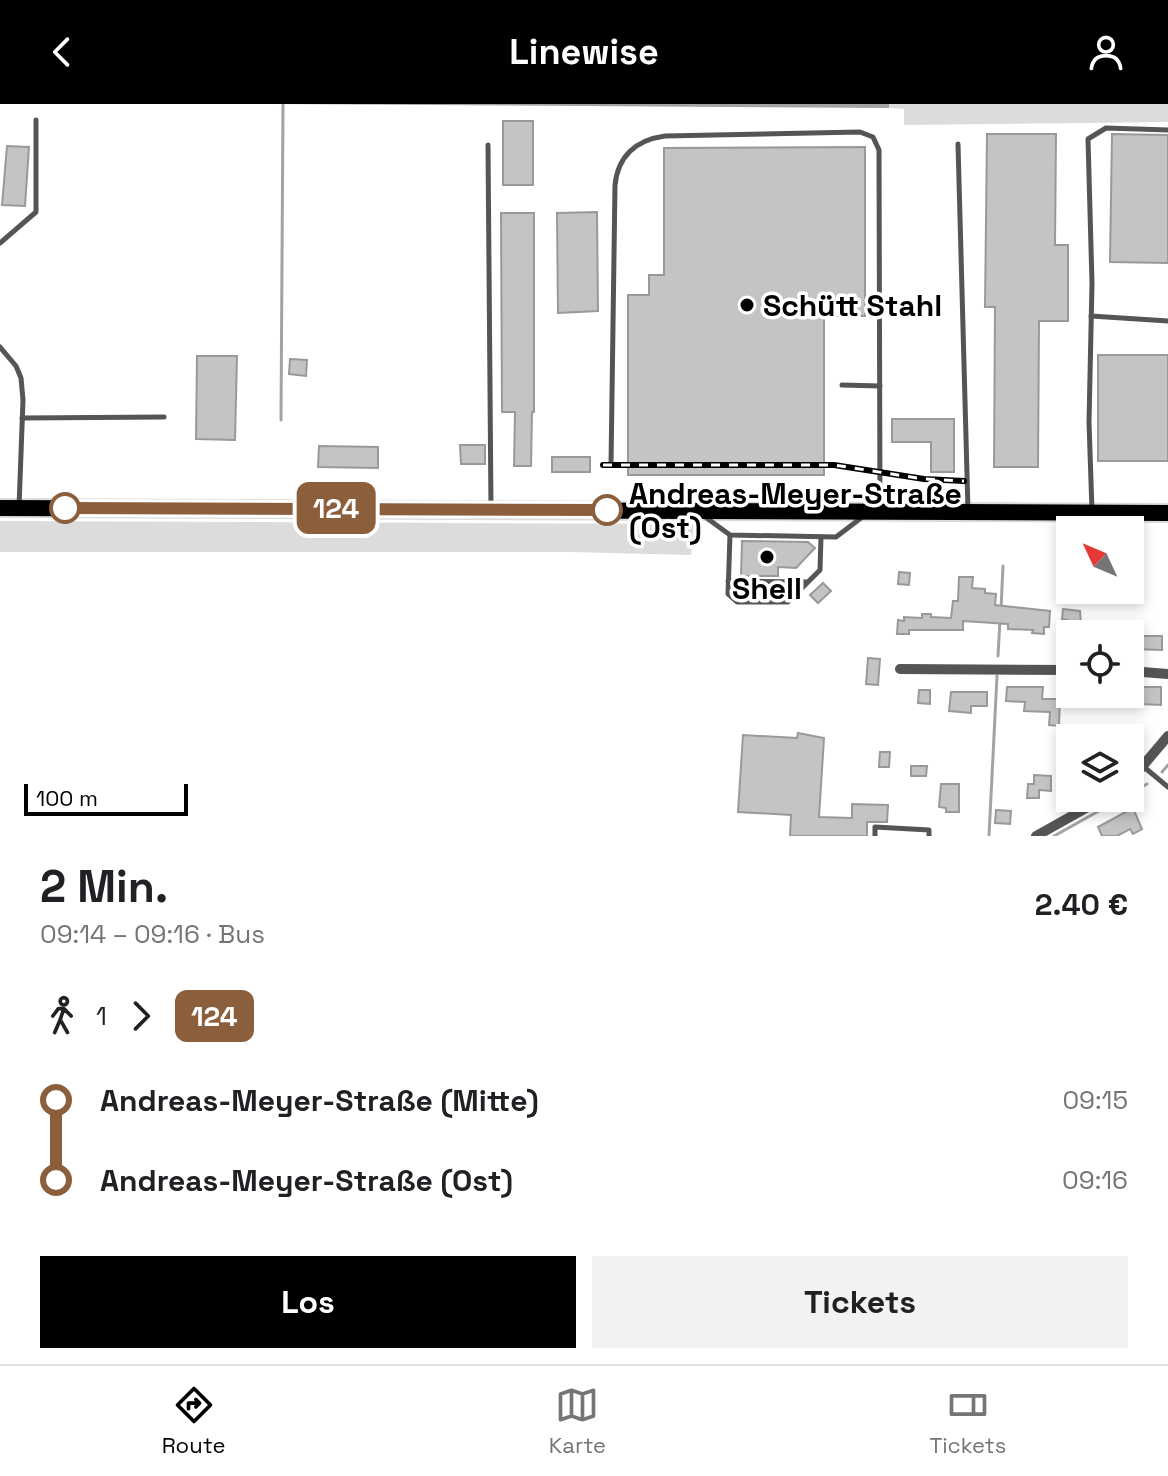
<!DOCTYPE html>
<html lang="de">
<meta charset="utf-8">
<style>
body{margin:0;font-family:"Space Grotesk",sans-serif;background:#f2f2f2;color:#202124;height:100vh;display:flex;flex-direction:column;font-size:30px;white-space:nowrap}
*{box-sizing:border-box;margin:0}
p{font-size:26px;color:#757577}
.icon{flex:none;width:44px;height:44px;fill:none;stroke:currentColor;stroke-width:2;stroke-linecap:round;stroke-linejoin:round}
.map{position:relative;height:732px;overflow:hidden}
.panel{display:flex;flex-direction:column;background:#fff;flex:1}
.panel>*{flex:none}
.badge{padding:0 16px;border-radius:12px;font-size:28px;line-height:52px}
.needle{width:52px;rotate:314deg}
.fabs{position:absolute;left:1056px;top:412px;display:grid;gap:16px}
.fabs a{display:grid;place-items:center;width:88px;height:88px;border-radius:0px;background:#fff;box-shadow:0 4px 12px #0003;font-size:40px}
.scale{position:absolute;left:24px;bottom:20px;width:164px;box-sizing:border-box;padding-left:8px;border:4px solid #000;border-top:0;font-size:22px;line-height:28px;white-space:nowrap;color:#000;-webkit-text-stroke:6px #fff;paint-order:stroke}
.map>.badge{position:absolute;translate:-50% -50%;box-shadow:0 0 0 4px #fff}
.legs{display:flex;align-items:center;gap:12px;height:88px;padding:0 40px;font-size:26px}
.legs p{margin-inline-start:auto}
.summary{display:flex;align-items:center;justify-content:space-between;height:136px;padding:0 40px}
h1{font-size:44px;font-weight:700;line-height:60px}
.button{display:flex;gap:16px;margin-top:auto;padding:16px 40px}
.button a{flex:1;height:92px;border-radius:0px;background:#000;color:#fff;font-size:32px;font-weight:700;line-height:92px;text-align:center}
.button a+a{background:#f2f2f2;color:#202124}
ul{padding:0 40px;list-style:none}
li{display:flex;align-items:center;gap:28px;height:80px;font-size:30px}
li i{display:grid;place-items:center;width:12px;height:100%;margin:0 10px;background:currentColor}
li i::after{content:'';width:20px;height:20px;margin:-10px;border:6px solid;border-radius:50%;background:#fff}
li p{margin-inline-start:auto}
li:first-child i{background:linear-gradient(#0000 50%,currentColor 0)}
li:last-child i{background:linear-gradient(currentColor 50%,#0000 0)}
header{display:flex;justify-content:space-between;align-items:center;height:104px;padding:0 40px;background:#000;color:#fff;font-size:36px;font-weight:700}
.dock{display:flex;justify-content:space-around;align-items:center;height:112px;border-top:2px solid #e0e0e0;background:#fff;font-size:22px;color:#757577}
.dock a{display:grid;justify-items:center;gap:4px}
.dock .current{color:#000}
.map>svg:first-child{display:block}
.green{fill:#dcdcdc}
.water{fill:#a3a3a3}
.lines{fill:none;stroke-linecap:round;stroke-linejoin:round}
.stream{stroke:#a3a3a3;stroke-width:3}
.building{fill:#c4c4c4;stroke:#999;stroke-width:2}
.primary-casing{stroke:#dbdbdb;stroke-width:20}
.service{stroke:#555;stroke-width:5}
.minor{stroke:#555;stroke-width:10}
.primary{stroke:#000;stroke-width:16}
.rail-casing{stroke:#000;stroke-width:6}
.rail{stroke:#fff;stroke-width:3;stroke-dasharray:9;stroke-linecap:butt}
.line-1-casing{stroke:#fff;stroke-width:18}
.line-1{stroke:#8b5e3c;stroke-width:12}
.poi-dot{fill:#000;stroke:#fff;stroke-width:3}
.stop-1-dot{fill:#fff;stroke:#8b5e3c;stroke-width:4}
.labels{text-anchor:middle;dominant-baseline:central;stroke-width:7;stroke-linejoin:round;paint-order:stroke}
.poi-label{font-size:30px;font-weight:bold;fill:#000;stroke:#fff;text-anchor:start}
.stop-label{font-size:30px;font-weight:bold;fill:#000;stroke:#fff;text-anchor:start}
</style>
<header><svg class="icon" aria-label="back" viewBox="0 0 24 24"><path d="M15 5l-7 7 7 7"/></svg>Linewise<svg class="icon" aria-label="person" viewBox="0 0 24 24"><circle cx="12" cy="8" r="4"/><path d="M4 21q1-7 8-7t8 7"/></svg></header>
<div class="map">
<svg width="1168" height="732" viewBox="0 0 1168 732">
<rect width="100%" height="100%" fill="#fff"/>
<!-- green -->
<g class="green">
<path d="M889 0H1168V18L904 21V5L889 4Z"/>
<path d="M0 417 694 420 691 451 570 448H0Z"/>
</g>
<!-- water -->
<path class="water" d="M274 0H889V4Z"/>
<g class="lines">
<!-- stream -->
<g class="stream">
<path d="M281 316 283 1"/>
<path d="M1001 505 1003 462"/>
<path d="M998 552 1000 516"/>
<path d="M1162 668 1168 661"/>
<path d="M1130 689 1147 680"/>
<path d="M989 732 997 572"/>
<path d="M1054 732 1122 694"/>
</g>
</g>
<!-- building -->
<g class="building">
<rect x="503" y="17" width="30" height="64"/>
<path d="M987 30H1056L1055 141H1068V217H1039L1038 363H994L995 203H985Z"/>
<path d="M1112 30 1168 31V159L1110 158Z"/>
<path d="M7 42 29 43 25 102 2 101Z"/>
<path d="M865 43V212H824V371H628V191H649V171H664V44Z"/>
<path d="M597 108 598 207 558 209 557 109Z"/>
<path d="M501 109H534V308H532L531 362H514L515 308H502Z"/>
<rect x="1098" y="251" width="70" height="106"/>
<path d="M197 252H237L235 336 196 335Z"/>
<path d="M290 255 307 256 306 272 289 270Z"/>
<path d="M892 315H954V368H931V338H892Z"/>
<path d="M460 341H485V360H461Z"/>
<path d="M319 342 378 343V364L318 363Z"/>
<rect x="552" y="353" width="38" height="15"/>
<path d="M742 437 808 438 815 444 796 464 778 463V472H741Z"/>
<path d="M899 468 910 469 909 481 898 480Z"/>
<path d="M959 473H973L972 484 985 485V489L996 490 995 501 1050 507 1049 523H1044V530L1032 529 1033 526 1008 525V520L963 517V526H909V530H897L898 516 904 517V513L922 514V510H931V513L951 514 953 497H958Z"/>
<path d="M823 479 831 487 818 499 810 491Z"/>
<path d="M741 483H778V492L741 491Z"/>
<path d="M1063 505 1080 507 1081 520 1107 521 1106 530H1068V516L1062 515Z"/>
<path d="M1130 532H1162V546L1130 545Z"/>
<path d="M868 554 880 555 878 581 866 580Z"/>
<path d="M1007 583H1043L1042 595H1060L1059 622 1049 621 1050 608 1024 607 1025 598 1006 597Z"/>
<path d="M1141 583H1161V601L1141 600Z"/>
<path d="M919 586H930V600L918 599Z"/>
<path d="M951 588H987V602H971V609L949 607Z"/>
<rect x="1060" y="590" width="20" height="13"/>
<path d="M798 629 824 634 819 713 852 714V700L888 701 887 718H867V732H790L791 711 738 708 743 631 797 634Z"/>
<path d="M880 648H890L889 663H879Z"/>
<path d="M911 662H927L926 672H911Z"/>
<path d="M1034 671 1051 672V687L1039 686V694H1027L1028 680H1034Z"/>
<path d="M941 680H959V708H946V704L939 703Z"/>
<path d="M1133 704 1142 725 1133 730 1130 725 1117 732H1102L1098 723Z"/>
<path d="M996 706 1011 707 1010 720 995 719Z"/>
</g>
<g class="lines">
<defs>
<path id="primary" d="M0 404 1168 409"/>
</defs>
<!-- primary casing -->
<use href="#primary" class="primary-casing"/>
<!-- service -->
<g class="service">
<path d="M958 40 968 407"/>
<path d="M488 41 491 405"/>
<path d="M0 139 36 108V16"/>
<path d="M1091 212 1168 217"/>
<path d="M0 243 16 262 21 274 23 296 19 403"/>
<path d="M842 281 880 282"/>
<path d="M22 314 164 313"/>
<path d="M611 361 615 81C618 52 636 36 665 32L860 28 873 33 879 46 880 406"/>
<path d="M1092 407 1089 318 1092 179 1088 35 1106 24 1168 26"/>
<path d="M704 412 730 431 836 433 861 414"/>
<path d="M730 431 728 490 737 498H788L820 466 821 433"/>
<path d="M728 477 807 478"/>
<path d="M1144 663 1168 683"/>
<path d="M875 732V723L929 726V732"/>
</g>
<!-- minor -->
<g class="minor">
<path d="M900 565 1070 566"/>
<path d="M1130 567 1168 570"/>
<path d="M1130 677 1168 632"/>
<path d="M1036 732 1104 694"/>
</g>
<!-- primary -->
<use href="#primary" class="primary"/>
<defs>
<path id="rail" d="M603 361H834L924 375 964 377"/>
</defs>
<!-- rail casing -->
<use href="#rail" class="rail-casing"/>
<!-- rail -->
<use href="#rail" class="rail"/>
</g>
<g class="lines">
<defs>
<path id="line-1" d="M65 404 607 406"/>
</defs>
<!-- line-1 casing -->
<use href="#line-1" class="line-1-casing"/>
<!-- line-1 -->
<use href="#line-1" class="line-1"/>
</g>
<!-- markers -->
<g class="poi-dot">
<circle cx="747" cy="201" r="8"/>
<circle cx="767" cy="453" r="8"/>
</g>
<g class="stop-1-dot">
<circle cx="65" cy="404" r="14"/>
<circle cx="607" cy="406" r="14"/>
</g>
<g class="labels">
<!-- poi labels -->
<g class="poi-label">
<text x="763" y="201">Schütt Stahl</text>
<text x="767" y="484" text-anchor="middle">Shell</text>
</g>
<!-- stop labels -->
<g class="stop-label">
<text x="629" y="389">Andreas-Meyer-Straße<tspan x="629" dy="34">(Ost)</tspan></text>
</g>
</g>
</svg>
<div class="fabs">
<a><svg class="needle" viewBox="-14 -14 28 28"><path d="M0-13l5 13h-10z" fill="#e53935"/><path d="M0 13l5-13h-10z" fill="#757577"/></svg></a>
<a><svg class="icon" aria-label="locate" viewBox="0 0 24 24"><circle cx="12" cy="12" r="6"/><path d="M12 2v4M12 18v4M2 12h4M18 12h4"/></svg></a>
<a><svg class="icon" aria-label="layers" viewBox="0 0 24 24"><path d="M12 4l9 5-9 5-9-5zM3 14l9 5 9-5"/></svg></a>
</div>
<div class="scale">100 m</div>
<b class="badge" style="left:336px;top:404px;background:#8b5e3c;color:#fff">124</b>
</div>
<section class="panel">
<div class="summary"><div><h1>2 Min.</h1><p>09:14 – 09:16 · Bus</p></div><b>2.40 €</b></div>
<div class="legs"><svg class="icon" aria-label="walk" viewBox="0 0 24 24"><circle cx="13" cy="4" r="2"/><path d="M13 8l-2 6 4 7M11 14l-3 7M7 12l3-4h3l4 4"/></svg>1<svg class="icon" aria-label="forward" viewBox="0 0 24 24"><path d="M9 5l7 7-7 7"/></svg><b class="badge" style="background:#8b5e3c;color:#fff">124</b></div>
<ul>
<li><i style="color:#8b5e3c"></i><b>Andreas-Meyer-Straße (Mitte)</b><p>09:15</p></li>
<li><i style="color:#8b5e3c"></i><b>Andreas-Meyer-Straße (Ost)</b><p>09:16</p></li>
</ul>
<div class="button"><a>Los</a><a>Tickets</a></div>
</section>
<nav class="dock">
<a class="current"><svg class="icon" aria-label="directions" viewBox="0 0 24 24"><path d="M12 3l9 9-9 9-9-9zM9 14v-3h6M13 9l2 2-2 2"/></svg>Route</a>
<a><svg class="icon" aria-label="map" viewBox="0 0 24 24"><path d="M3 6l6-2 6 2 6-2v14l-6 2-6-2-6 2zM9 4v14M15 6v14"/></svg>Karte</a>
<a><svg class="icon" aria-label="tickets" viewBox="0 0 24 24"><path d="M3 7h18v10H3zM15 7v10"/></svg>Tickets</a>
</nav>
